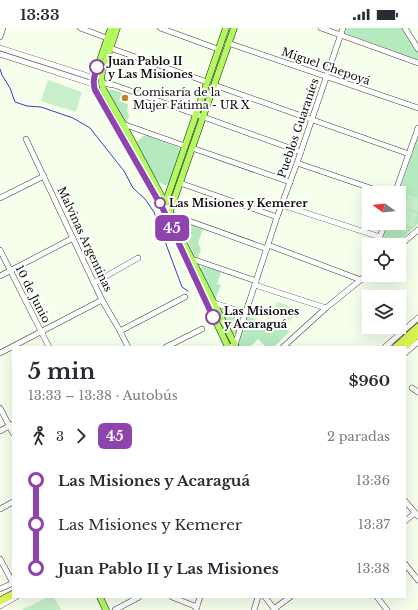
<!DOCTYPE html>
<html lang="es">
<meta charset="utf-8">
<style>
body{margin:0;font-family:"Libre Baskerville",serif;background:#f7f7f7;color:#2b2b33;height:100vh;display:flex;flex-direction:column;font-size:15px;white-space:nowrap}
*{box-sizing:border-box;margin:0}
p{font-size:13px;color:#7c7c81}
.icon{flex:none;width:22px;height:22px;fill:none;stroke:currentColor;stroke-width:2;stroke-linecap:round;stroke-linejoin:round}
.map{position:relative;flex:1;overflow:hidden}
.details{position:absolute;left:12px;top:318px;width:394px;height:252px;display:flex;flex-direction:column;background:#fff;border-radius:0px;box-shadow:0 4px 16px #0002}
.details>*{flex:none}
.badge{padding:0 8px;border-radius:6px;font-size:14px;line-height:26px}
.needle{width:26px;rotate:284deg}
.buttons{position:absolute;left:362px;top:158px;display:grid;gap:8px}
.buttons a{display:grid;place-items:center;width:44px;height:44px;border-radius:0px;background:#fff;box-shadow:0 4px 16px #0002;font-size:20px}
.map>.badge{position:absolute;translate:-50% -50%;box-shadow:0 0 0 2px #fff}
.legs{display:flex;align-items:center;gap:6px;height:44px;padding:0 16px;font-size:13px}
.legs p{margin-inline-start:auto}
.overview{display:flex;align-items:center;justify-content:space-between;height:68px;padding:0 16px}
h1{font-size:22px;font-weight:800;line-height:30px}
ul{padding:0 16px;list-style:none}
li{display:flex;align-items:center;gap:14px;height:44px;font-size:15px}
li i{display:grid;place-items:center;width:6px;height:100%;margin:0 5px;background:currentColor}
li i::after{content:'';width:10px;height:10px;margin:-5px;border:3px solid;border-radius:50%;background:#fff}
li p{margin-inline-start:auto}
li:first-child i{background:linear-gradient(#0000 50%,currentColor 0)}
li:last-child i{background:linear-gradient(currentColor 50%,#0000 0)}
.status{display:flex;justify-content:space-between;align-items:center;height:28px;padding:0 20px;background:#fff;direction:ltr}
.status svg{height:11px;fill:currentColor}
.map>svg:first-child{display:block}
.green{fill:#b5e9be}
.pitch{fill:#c7f0c9}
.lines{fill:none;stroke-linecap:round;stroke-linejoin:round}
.stream{stroke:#4536ce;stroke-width:1}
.minor-casing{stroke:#3f3f3f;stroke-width:6}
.major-casing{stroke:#1d1d1d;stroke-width:7}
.highway-casing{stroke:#1d1d1d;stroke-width:8}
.minor{stroke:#fff;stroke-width:5}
.major{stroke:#b4f961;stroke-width:6}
.highway{stroke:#dcf553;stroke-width:7}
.line-1-casing{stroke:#fff;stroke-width:9}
.line-1{stroke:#8e44ad;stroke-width:6}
.stop-1-dot{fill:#fff;stroke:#8e44ad;stroke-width:2}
.poi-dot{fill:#bc8724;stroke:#fff;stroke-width:1.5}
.labels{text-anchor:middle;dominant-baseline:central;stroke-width:4;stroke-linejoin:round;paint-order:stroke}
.stop-label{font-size:11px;font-weight:bold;fill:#0c0c0c;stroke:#fff;text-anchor:start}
.street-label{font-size:11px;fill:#0c0c0c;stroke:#fff}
.poi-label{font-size:11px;fill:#0c0c0c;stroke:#fff;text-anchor:start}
</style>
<div class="status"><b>13:33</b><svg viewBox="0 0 49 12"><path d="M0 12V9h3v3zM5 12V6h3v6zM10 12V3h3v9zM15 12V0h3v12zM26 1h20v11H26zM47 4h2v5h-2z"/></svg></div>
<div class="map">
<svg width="418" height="582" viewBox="0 0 418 582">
<rect width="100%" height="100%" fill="#f5ffeb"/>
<!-- green -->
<g class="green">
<path d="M346 0H402L418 25V32L345 5Z"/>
<path d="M103 61 114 62 122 65 119 73 128 76 127 82 129 88 126 95Z"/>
<path d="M146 107 182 121 172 156 164 157 157 153 136 115 143 108Z"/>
<path d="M418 109V196L395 217H381L388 195H399V165Z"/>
<path d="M186 194 203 201 198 215 201 221 197 232 181 199Z"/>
<path d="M203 238 221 244 217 256 221 257 215 272 200 240Z"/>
<path d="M224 279 240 285 242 290 236 306H232L221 281Z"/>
<path d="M246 288 290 303 274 319H266L258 311 250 319H238L237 317Z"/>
</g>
<!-- pitch -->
<g class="pitch">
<path d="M48 52 82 64 76 84 41 73Z"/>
<path d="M408 167 418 170V184L404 179Z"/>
<path d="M399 178 418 186 413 199 399 194Z"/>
<path d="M277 274 295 280 290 293 273 287Z"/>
<path d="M48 569H54L61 582H22Z"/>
</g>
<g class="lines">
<!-- stream -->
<path class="stream" d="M0 41 2 47 10 60 15 74 27 78 41 79 73 90 90 100 124 143 133 160 145 171 154 184 182 259 188 263"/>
<defs>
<g id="minor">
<path d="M80 0 107 10"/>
<path d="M160 0 218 21"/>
<path d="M321 0 418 35"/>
<path d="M405 0 418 21"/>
<path d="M0 9 3 0"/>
<path d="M228 15 418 80"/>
<path d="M0 20 94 50"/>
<path d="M110 20 207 54"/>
<path d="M0 26 93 56"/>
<path d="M101 55 114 57 301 124"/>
<path d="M214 57 409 126"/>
<path d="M123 96 185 118"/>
<path d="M26 111 102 272 120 303 128 319"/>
<path d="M192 120 290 154"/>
<path d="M297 135 385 165"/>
<path d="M180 155 277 189"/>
<path d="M395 165 418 100"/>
<path d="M0 170 44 148"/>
<path d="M282 177 380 209"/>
<path d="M167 185 267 221"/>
<path d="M268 217 361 252"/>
<path d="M377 217 385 195"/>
<path d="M399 218 418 202"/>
<path d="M0 222 49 319"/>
<path d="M192 231 256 253"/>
<path d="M0 248 73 210"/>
<path d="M94 255 138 230"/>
<path d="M255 257 326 280"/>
<path d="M214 275 245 285"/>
<path d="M120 303 185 269"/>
<path d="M166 319 202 301"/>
<path d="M231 319 235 317 277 189 297 135 343 0"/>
<path d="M283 319 326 280 353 258 369 245"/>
<path d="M385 319 418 290"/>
<path d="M0 325 102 272"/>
<path d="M405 325 418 314"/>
<path d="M412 360 418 364"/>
<path d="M0 380 13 405"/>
<path d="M0 403 13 396"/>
<path d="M405 473 418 488"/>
<path d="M0 481 13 474"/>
<path d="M405 493 415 485"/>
<path d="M0 531 13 555"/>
<path d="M405 536 418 552"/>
<path d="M0 561 13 555"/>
<path d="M172 569 197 579"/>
<path d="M265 569 275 582"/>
<path d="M377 569 387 582"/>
<path d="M0 578 16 569"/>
<path d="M196 581 200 569"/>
<path d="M274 581 290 569"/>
<path d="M115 582 139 569"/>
<path d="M254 582 258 569"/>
</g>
<g id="major">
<path d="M111 0 94 50 93 56 95 61 163 181 228 319"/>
<path d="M117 0 101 48 103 61 123 96 165 175 169 186 236 319"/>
<path d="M165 176 226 0"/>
<path d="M169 186 234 0"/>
<path d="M100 569 106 582"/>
</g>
<g id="highway">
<path d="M405 318 418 306"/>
<path d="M396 319 418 299"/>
<path d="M0 573 13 566"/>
</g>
</defs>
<!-- minor casing -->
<use href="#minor" class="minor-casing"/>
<!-- major casing -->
<use href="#major" class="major-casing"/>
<!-- highway casing -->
<use href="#highway" class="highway-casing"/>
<!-- minor -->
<use href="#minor" class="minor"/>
<!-- major -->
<use href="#major" class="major"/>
<!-- highway -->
<use href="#highway" class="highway"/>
</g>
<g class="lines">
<defs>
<path id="line-1" d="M97 39C95 47 92 53 95 62L163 181 213 289"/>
</defs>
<!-- line-1 casing -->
<use href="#line-1" class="line-1-casing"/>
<!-- line-1 -->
<use href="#line-1" class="line-1"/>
</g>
<!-- markers -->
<g class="stop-1-dot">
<circle cx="97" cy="39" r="7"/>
<circle cx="160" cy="175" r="5"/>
<circle cx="213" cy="289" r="7"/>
</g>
<circle class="poi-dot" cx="125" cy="70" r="4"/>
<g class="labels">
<!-- stop labels -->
<g class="stop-label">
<text x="108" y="33">Juan Pablo II<tspan x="108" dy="13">y Las Misiones</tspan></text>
<text x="169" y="175">Las Misiones y Kemerer</text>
<text x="224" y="283">Las Misiones<tspan x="224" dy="13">y Acaraguá</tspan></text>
</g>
<!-- street labels -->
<g class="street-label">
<text transform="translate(326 38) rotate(19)">Miguel Chepoyá</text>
<text transform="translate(298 100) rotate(-71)">Pueblos Guaraníes</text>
<text transform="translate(85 211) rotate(65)">Malvinas Argentinas</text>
<text transform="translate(33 266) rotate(63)">10 de Junio</text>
</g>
<!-- poi labels -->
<g class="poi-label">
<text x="133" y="64">Comisaría de la<tspan x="133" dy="13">Mujer Fátima - UR X</tspan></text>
</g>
</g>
</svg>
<div class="buttons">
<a><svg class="needle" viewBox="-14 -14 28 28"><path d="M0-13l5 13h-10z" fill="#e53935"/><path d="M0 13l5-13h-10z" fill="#7c7c81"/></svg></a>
<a><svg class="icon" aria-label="locate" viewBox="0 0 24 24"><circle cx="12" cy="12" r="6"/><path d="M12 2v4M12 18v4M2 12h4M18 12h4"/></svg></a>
<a><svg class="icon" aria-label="layers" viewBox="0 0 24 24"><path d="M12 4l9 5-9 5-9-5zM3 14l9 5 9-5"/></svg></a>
</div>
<b class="badge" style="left:172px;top:200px;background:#8e44ad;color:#fff">45</b>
<section class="details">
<div class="overview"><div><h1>5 min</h1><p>13:33 – 13:38 · Autobús</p></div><b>$960</b></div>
<div class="legs"><svg class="icon" aria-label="walk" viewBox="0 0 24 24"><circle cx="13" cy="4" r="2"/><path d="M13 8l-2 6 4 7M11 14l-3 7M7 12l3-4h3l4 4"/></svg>3<svg class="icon" aria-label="forward" viewBox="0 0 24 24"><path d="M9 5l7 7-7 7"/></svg><b class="badge" style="background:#8e44ad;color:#fff">45</b><p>2 paradas</p></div>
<ul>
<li><i style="color:#8e44ad"></i><b>Las Misiones y Acaraguá</b><p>13:36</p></li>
<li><i style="color:#8e44ad"></i><span>Las Misiones y Kemerer</span><p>13:37</p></li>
<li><i style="color:#8e44ad"></i><b>Juan Pablo II y Las Misiones</b><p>13:38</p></li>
</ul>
</section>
</div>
